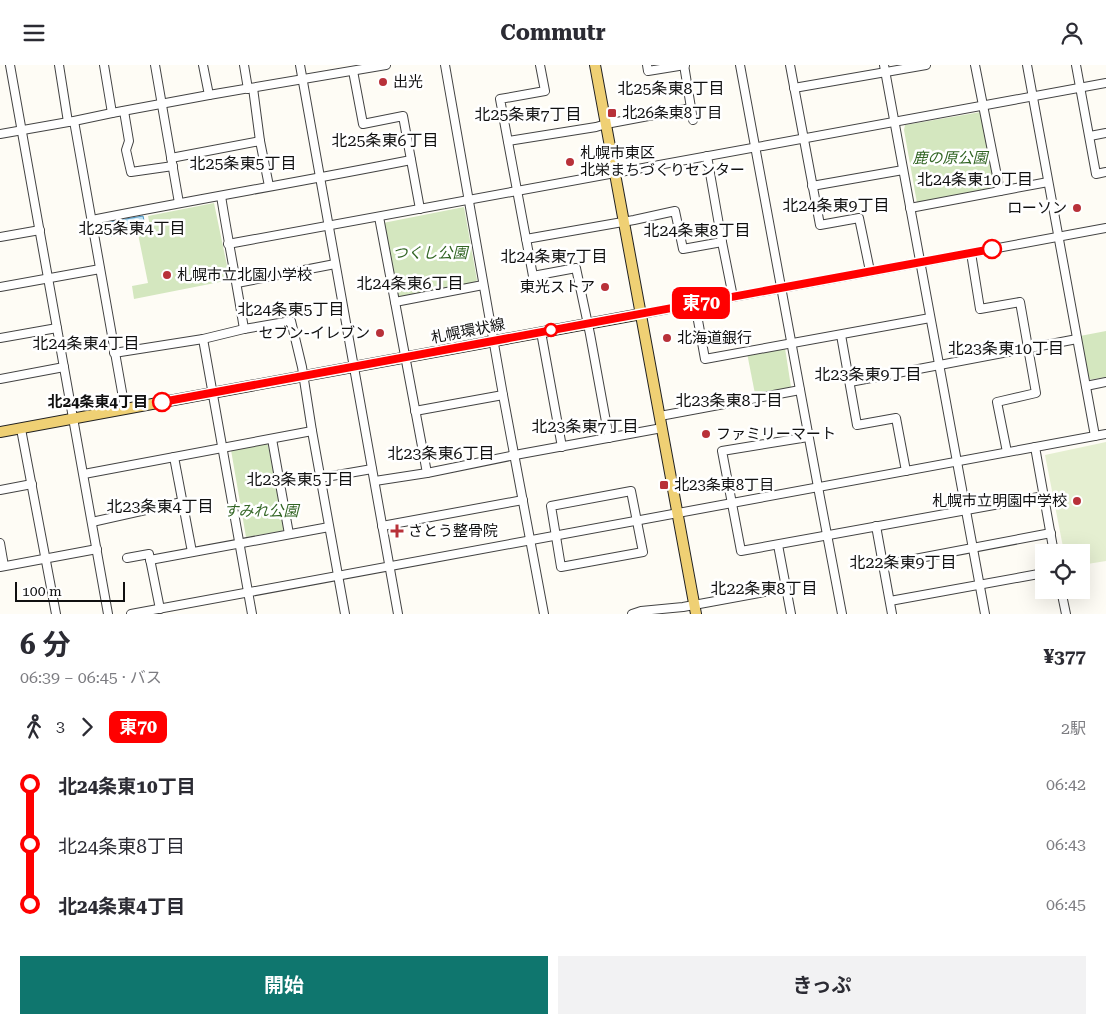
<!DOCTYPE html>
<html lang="ja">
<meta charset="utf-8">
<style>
body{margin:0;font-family:"Roboto Serif","Noto Sans JP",serif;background:#f2f2f3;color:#2b2b33;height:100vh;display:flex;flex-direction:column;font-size:19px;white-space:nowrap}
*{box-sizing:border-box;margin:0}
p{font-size:16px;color:#7c7c81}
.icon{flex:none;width:28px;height:28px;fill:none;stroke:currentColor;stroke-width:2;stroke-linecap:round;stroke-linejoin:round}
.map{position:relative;height:549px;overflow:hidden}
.sheet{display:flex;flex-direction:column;background:#fff;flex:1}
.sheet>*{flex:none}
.badge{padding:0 10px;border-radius:8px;font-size:18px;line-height:32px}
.fabs{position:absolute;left:1035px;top:479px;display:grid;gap:10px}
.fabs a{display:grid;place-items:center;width:55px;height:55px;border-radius:0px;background:#fff;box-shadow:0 5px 20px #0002;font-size:25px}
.scale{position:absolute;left:15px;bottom:12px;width:110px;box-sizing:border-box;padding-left:5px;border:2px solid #101010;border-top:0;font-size:14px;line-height:18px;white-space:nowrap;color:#101010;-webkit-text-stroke:4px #fff;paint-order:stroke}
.map>.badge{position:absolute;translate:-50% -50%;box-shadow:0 0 0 2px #fff}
.legs{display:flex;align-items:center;gap:8px;height:55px;padding:0 20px;font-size:16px}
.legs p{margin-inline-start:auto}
.head{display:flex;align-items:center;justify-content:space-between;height:85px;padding:0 20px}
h1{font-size:28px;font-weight:700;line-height:38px}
.cta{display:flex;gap:10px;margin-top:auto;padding:10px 20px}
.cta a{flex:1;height:58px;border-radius:0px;background:#0f766e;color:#fff;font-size:20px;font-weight:700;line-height:58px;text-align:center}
.cta a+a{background:#f2f2f3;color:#2b2b33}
ul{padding:0 20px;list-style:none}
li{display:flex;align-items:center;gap:18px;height:60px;font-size:19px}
li i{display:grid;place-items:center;width:8px;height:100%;margin:0 6px;background:currentColor}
li i::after{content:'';width:12px;height:12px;margin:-6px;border:4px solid;border-radius:50%;background:#fff}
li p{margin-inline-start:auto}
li:first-child i{background:linear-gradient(#0000 50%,currentColor 0)}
li:last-child i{background:linear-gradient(currentColor 50%,#0000 0)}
header{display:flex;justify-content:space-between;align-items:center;height:65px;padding:0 20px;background:#fff;font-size:22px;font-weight:700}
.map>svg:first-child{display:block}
.green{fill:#d4e7bf}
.pitch{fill:#e5efd1}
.water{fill:#bddff2;stroke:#4994c4}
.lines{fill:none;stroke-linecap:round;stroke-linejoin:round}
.minor-casing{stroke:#434343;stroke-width:10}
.major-casing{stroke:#212121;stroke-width:12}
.minor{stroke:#fff;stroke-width:8}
.major{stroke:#efd074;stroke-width:10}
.line-1-casing{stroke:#fff;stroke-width:11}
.line-1{stroke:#f00;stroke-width:8}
.poi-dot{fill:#b83139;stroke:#fff;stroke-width:2}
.stop-1-dot{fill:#fff;stroke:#f00;stroke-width:2.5}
.labels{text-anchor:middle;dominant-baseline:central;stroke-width:5;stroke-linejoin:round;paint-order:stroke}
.poi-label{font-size:15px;fill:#101010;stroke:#fff;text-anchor:start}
.park-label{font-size:15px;font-style:italic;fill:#326524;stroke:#fff}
.street-label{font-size:15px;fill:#101010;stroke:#fff}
.stop-label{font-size:15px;font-weight:bold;fill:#101010;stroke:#fff;text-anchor:end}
.neighbourhood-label{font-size:16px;fill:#101010;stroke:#fff}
</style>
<header><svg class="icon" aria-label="menu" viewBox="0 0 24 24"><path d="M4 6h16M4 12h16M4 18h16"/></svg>Commutr<svg class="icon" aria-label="person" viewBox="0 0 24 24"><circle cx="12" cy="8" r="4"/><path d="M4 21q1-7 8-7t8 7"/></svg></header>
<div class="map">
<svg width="1106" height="549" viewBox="0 0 1106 549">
<rect width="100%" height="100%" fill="#fefcf5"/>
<!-- green -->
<g class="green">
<path d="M981 47 996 121 995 124 917 138 904 65 905 60Z"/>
<path d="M214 138 230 215 134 234 132 221 148 218 138 169 151 166 148 151Z"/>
<path d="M464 142 477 215 473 220 397 234 383 158Z"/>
<path d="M1106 266V312L1088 315 1080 271Z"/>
<path d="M785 283 791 322 755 329 747 288Z"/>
<path d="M265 378 268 380 284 464 282 466 246 472 231 385Z"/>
</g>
<!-- pitch -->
<path class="pitch" d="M1106 377V496L1081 500V488L1064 487 1045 390Z"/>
<!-- water -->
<path class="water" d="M143 151 146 164 111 171 108 157Z"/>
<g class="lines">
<defs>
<g id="minor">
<path d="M10 0 108 549"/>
<path d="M59 0 68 57"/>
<path d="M104 0 112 48"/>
<path d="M155 0 179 138"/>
<path d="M203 0 209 30"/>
<path d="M244 0 248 24"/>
<path d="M300 0 398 549"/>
<path d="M445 0 503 330 544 549"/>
<path d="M540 0 545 26 500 34 533 211 576 203 590 269 609 373"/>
<path d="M647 0 648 6 685 0"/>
<path d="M684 0 693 55"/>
<path d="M740 0 818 422 842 549"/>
<path d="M790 0 820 160 859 153 870 206"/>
<path d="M884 0 985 549"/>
<path d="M975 0 1000 126"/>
<path d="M1027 0 1095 371"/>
<path d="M1076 0 1096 109 1106 107"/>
<path d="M353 6 363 59 403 51 420 144"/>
<path d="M253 23 260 76 269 121"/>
<path d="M794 23 926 0"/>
<path d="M124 46 129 76 126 85 131 107 173 101"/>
<path d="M74 56 125 344"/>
<path d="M0 69 74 56 112 48 209 30 386 0"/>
<path d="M1090 71 1106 68"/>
<path d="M508 76 596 62 606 59 691 43"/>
<path d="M707 91 722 177 733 232"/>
<path d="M171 93 260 76"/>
<path d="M812 121 903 105"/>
<path d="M221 131C228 175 237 220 244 264"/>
<path d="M910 143 1048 117"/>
<path d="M379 152 395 237 483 220"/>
<path d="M92 155C198 134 305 116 411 95"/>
<path d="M0 172 40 165"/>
<path d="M526 174 634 155 675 146 683 184 722 177"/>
<path d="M228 179 1106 18"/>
<path d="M971 188 980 244 1020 237 1036 328 997 337 1007 387"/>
<path d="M237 218 335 199"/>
<path d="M0 222 100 204"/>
<path d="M395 237 427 408"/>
<path d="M695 239 705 294 930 253"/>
<path d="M641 249 1106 163"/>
<path d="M541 267 562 382"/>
<path d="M841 270 857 360 896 353 906 406"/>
<path d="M0 273 57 263"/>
<path d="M203 274 252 549"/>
<path d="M114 288 203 274 244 264 291 256 302 302 312 366 345 549"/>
<path d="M0 314 64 302"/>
<path d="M850 317 1077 274"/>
<path d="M1086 321 1106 317"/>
<path d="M415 346 503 330"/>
<path d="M660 351 800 325"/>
<path d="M21 364 56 549"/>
<path d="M808 372 722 386 741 486 1044 431"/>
<path d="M272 374 289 469"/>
<path d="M1035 382 1054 488"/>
<path d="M174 392 192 487"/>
<path d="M84 409 312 366"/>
<path d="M320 413 372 404"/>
<path d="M375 416 427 408 515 390 662 363"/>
<path d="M0 425 32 419"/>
<path d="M631 426 643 487 561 502 551 441Z"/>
<path d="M92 457 182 437"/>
<path d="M382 461 523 435"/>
<path d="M876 461 892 549"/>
<path d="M0 478 4 501"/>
<path d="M778 480 791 549"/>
<path d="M127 493 149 489 160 544"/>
<path d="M150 495 329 462"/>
<path d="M883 500 1051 468"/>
<path d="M0 502 97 484"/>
<path d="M1061 525 1066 549"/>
<path d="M890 536 1044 508"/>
<path d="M131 549 1106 369"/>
<path d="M632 549 641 546 683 542 786 523"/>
</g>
<g id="major">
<path d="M595 0 696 549"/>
<path d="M0 367 641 249"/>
</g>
</defs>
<!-- minor casing -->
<use href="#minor" class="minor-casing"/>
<!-- major casing -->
<use href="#major" class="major-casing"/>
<!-- minor -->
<use href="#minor" class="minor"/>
<!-- major -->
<use href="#major" class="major"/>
</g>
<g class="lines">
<defs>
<path id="line-1" d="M162 337 992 184"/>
</defs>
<!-- line-1 casing -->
<use href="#line-1" class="line-1-casing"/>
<!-- line-1 -->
<use href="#line-1" class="line-1"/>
</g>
<!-- markers -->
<g class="poi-dot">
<circle cx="383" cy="17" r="5"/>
<rect x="607" y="43" width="10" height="10" rx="2.5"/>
<circle cx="570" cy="97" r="5"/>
<circle cx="1077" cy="143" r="5"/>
<circle cx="167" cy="210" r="5"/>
<circle cx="605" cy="222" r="5"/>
<circle cx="380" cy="268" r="5"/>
<circle cx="667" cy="273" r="5"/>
<circle cx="706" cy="369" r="5"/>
<rect x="659" y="415" width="10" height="10" rx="2.5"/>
<circle cx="1077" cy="436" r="5"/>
<path d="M394.5 458.5h5v5h5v5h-5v5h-5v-5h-5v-5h5z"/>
</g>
<g class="stop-1-dot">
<circle cx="992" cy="184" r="9"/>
<circle cx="551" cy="265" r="6"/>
<circle cx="162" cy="337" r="9"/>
</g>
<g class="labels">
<!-- poi labels -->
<g class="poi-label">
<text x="393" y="17">出光</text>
<text x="622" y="48">北26条東8丁目</text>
<text x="580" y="88">札幌市東区<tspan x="580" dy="17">北栄まちづくりセンター</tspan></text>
<text x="1067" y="143" text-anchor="end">ローソン</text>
<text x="177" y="210">札幌市立北園小学校</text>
<text x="595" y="222" text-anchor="end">東光ストア</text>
<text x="370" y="268" text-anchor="end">セブン-イレブン</text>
<text x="677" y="273">北海道銀行</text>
<text x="716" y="369">ファミリーマート</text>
<text x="674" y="420">北23条東8丁目</text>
<text x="1067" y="436" text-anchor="end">札幌市立明園中学校</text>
<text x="408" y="466">さとう整骨院</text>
</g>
<!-- park labels -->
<g class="park-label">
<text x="950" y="93">鹿の原公園</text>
<text x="430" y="188">つくし公園</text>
<text x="261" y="446">すみれ公園</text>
</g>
<!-- street labels -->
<g class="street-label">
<text transform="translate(468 266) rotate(-11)">札幌環状線</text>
</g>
<!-- stop labels -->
<g class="stop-label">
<text x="148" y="337">北24条東4丁目</text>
</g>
<!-- neighbourhood labels -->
<g class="neighbourhood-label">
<text x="671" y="23">北25条東8丁目</text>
<text x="528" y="49">北25条東7丁目</text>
<text x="385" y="75">北25条東6丁目</text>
<text x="243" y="98">北25条東5丁目</text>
<text x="975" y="114">北24条東10丁目</text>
<text x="836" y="140">北24条東9丁目</text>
<text x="132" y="163">北25条東4丁目</text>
<text x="697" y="165">北24条東8丁目</text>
<text x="554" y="191">北24条東7丁目</text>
<text x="410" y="218">北24条東6丁目</text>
<text x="291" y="244">北24条東5丁目</text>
<text x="86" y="278">北24条東4丁目</text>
<text x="1006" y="283">北23条東10丁目</text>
<text x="868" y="309">北23条東9丁目</text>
<text x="729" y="335">北23条東8丁目</text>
<text x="585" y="361">北23条東7丁目</text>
<text x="441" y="388">北23条東6丁目</text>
<text x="300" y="414">北23条東5丁目</text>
<text x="160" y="441">北23条東4丁目</text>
<text x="903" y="497">北22条東9丁目</text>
<text x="764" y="523">北22条東8丁目</text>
</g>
</g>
</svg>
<div class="fabs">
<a><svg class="icon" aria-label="locate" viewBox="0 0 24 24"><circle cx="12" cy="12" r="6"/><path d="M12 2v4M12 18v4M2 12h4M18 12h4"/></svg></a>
</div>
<div class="scale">100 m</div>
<b class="badge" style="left:701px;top:238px;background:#f00;color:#fff">東70</b>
</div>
<section class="sheet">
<div class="head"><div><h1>6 分</h1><p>06:39 – 06:45 · バス</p></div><b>¥377</b></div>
<div class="legs"><svg class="icon" aria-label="walk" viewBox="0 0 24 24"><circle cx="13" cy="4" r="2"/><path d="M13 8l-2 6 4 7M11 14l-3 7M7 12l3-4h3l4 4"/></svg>3<svg class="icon" aria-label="forward" viewBox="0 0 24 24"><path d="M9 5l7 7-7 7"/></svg><b class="badge" style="background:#f00;color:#fff">東70</b><p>2駅</p></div>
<ul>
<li><i style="color:#f00"></i><b>北24条東10丁目</b><p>06:42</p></li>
<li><i style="color:#f00"></i><span>北24条東8丁目</span><p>06:43</p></li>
<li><i style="color:#f00"></i><b>北24条東4丁目</b><p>06:45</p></li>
</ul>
<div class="cta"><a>開始</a><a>きっぷ</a></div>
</section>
